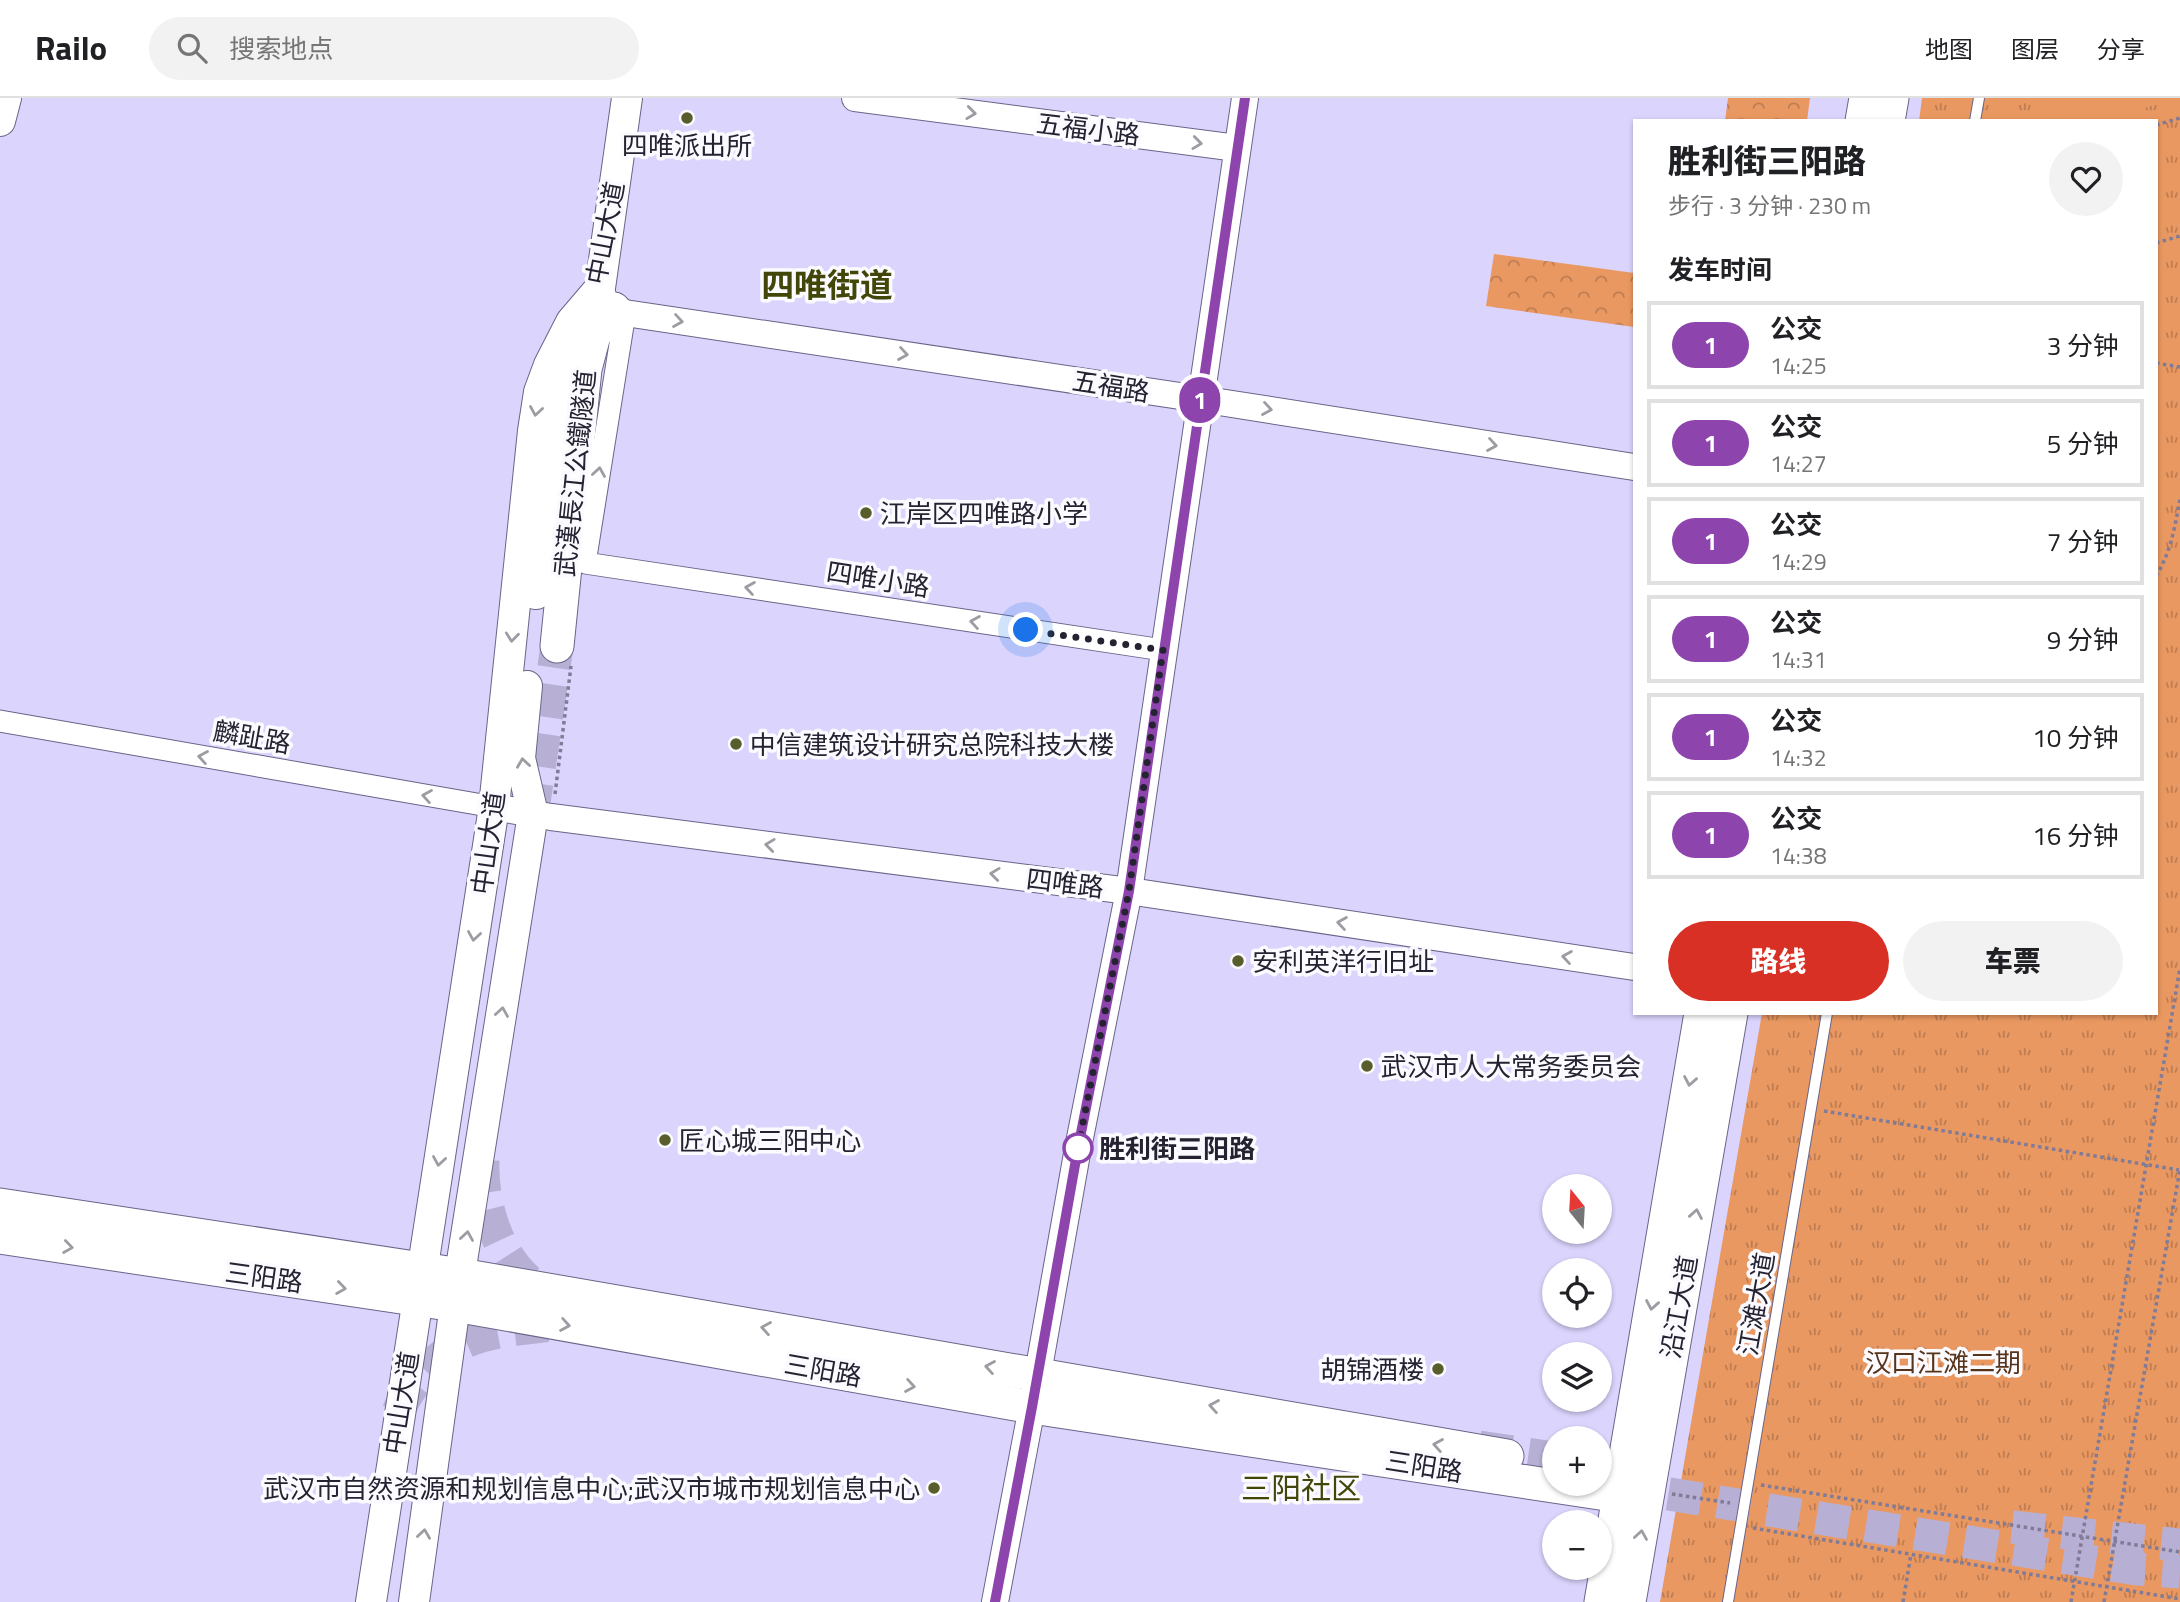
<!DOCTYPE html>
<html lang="zh">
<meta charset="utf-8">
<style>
body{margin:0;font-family:"Titillium Web","Noto Sans SC",sans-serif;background:#f2f2f2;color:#202124;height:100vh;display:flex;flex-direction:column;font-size:26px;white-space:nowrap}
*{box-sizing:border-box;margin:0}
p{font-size:23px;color:#757577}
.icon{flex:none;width:38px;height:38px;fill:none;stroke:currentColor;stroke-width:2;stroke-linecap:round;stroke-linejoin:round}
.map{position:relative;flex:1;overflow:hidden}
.drawer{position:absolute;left:1633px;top:21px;width:525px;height:896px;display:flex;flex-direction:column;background:#fff;border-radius:0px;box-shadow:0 2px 5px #0004}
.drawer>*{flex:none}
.badge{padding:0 14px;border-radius:23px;font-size:24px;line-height:46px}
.needle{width:46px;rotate:342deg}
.buttons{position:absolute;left:1542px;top:1076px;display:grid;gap:14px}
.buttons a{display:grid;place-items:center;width:70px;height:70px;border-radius:50%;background:#fff;box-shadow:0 2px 5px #0004;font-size:35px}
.you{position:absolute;width:35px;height:35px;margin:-18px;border:5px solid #fff;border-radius:50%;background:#1a73e8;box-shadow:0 0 0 10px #1a73e833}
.map>.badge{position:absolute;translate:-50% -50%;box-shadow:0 0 0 4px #fff}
h2{padding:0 35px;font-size:26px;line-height:63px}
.round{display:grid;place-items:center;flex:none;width:74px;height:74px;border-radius:37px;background:#f2f2f2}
.overview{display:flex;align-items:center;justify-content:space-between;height:119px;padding:0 35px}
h1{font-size:33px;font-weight:800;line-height:52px}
.cta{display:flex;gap:14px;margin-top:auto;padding:14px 35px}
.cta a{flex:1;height:80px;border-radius:42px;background:#d93025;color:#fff;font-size:28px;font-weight:800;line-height:80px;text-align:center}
.cta a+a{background:#f2f2f2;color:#202124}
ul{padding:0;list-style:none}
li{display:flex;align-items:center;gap:21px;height:88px;margin:0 14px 10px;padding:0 21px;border:4px solid #e0e0e0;border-radius:0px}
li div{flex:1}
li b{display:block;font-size:26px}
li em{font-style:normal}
li .badge{min-width:77px;font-weight:700;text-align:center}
header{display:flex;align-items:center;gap:42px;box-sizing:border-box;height:98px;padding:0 35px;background:#fff;border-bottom:2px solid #e0e0e0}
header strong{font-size:33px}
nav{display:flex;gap:38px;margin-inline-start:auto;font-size:24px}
.search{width:490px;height:63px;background:#f2f2f2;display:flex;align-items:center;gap:18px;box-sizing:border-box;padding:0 24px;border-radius:38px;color:#757577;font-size:26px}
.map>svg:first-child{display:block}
.forest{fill:url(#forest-crowns)}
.park{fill:url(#park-tufts)}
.garden{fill:#ea9861}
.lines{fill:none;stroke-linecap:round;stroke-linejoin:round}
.primary-tunnel{stroke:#b7b0d4;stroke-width:33;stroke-dasharray:33 17;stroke-linecap:butt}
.service-casing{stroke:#6b6488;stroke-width:12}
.minor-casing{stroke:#6b6488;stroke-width:23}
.tertiary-casing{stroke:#6b6488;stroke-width:28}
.secondary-casing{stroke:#6b6488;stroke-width:32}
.primary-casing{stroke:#6b6488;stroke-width:35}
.path{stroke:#807b97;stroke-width:3.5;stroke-dasharray:3.5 3.5;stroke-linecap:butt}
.service{stroke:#fff;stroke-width:10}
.minor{stroke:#fff;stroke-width:21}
.tertiary{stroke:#fff;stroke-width:26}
.secondary{stroke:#fff;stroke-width:30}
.primary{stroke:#fff;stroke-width:33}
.oneway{stroke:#9d9ca2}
.line-casing{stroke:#fff;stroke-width:16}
.line{stroke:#8e44ad;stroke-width:10}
.walk{stroke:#252231;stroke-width:7;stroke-dasharray:0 12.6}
.poi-dot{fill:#585d2b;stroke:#fbfbff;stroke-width:2.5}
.stop-dot{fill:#fff;stroke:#8e44ad;stroke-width:3.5}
.labels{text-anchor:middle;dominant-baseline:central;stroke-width:7;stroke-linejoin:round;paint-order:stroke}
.street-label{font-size:26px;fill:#252231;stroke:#fbfbff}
.poi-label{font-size:26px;fill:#252231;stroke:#fbfbff;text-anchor:start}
.stop-label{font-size:26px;font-weight:bold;fill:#252231;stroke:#fbfbff;text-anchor:start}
.park-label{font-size:26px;fill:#57331a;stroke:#fbfbff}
.quarter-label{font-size:30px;fill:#424608;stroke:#fbfbff}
.district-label{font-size:33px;font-weight:bold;fill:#424608;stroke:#fbfbff}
</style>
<header>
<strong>Railo</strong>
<div class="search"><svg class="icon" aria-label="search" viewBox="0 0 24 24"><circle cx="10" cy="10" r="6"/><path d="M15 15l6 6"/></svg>搜索地点</div>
<nav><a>地图</a><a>图层</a><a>分享</a></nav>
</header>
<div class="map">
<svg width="2180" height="1504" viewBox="0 0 2180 1504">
<defs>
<pattern id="forest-crowns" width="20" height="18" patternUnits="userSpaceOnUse" patternTransform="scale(1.75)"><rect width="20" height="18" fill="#ea9861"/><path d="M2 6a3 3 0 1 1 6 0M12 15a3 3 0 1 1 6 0" fill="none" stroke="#bd7c51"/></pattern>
<pattern id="park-tufts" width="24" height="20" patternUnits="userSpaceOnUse" patternTransform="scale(1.75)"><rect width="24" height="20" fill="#ea9861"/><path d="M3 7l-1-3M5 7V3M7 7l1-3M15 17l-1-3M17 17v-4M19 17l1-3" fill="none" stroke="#bd7c51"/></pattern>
</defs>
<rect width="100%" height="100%" fill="#dbd4fd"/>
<!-- forest -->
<g class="forest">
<path d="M1728 0H1810L1807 23H1725Z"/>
<path d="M1494 156 1634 175V229L1486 208Z"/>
</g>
<!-- park -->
<path class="park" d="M1922 0H2180V1504H1660L1762 915H2156V23H1919Z"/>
<!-- garden -->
<path class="garden" d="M2044 0H2169V2L2106 23H2052Z"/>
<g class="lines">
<!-- primary-tunnel -->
<g class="primary-tunnel">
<path d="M532 718 557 548"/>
<path d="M483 1062C481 1112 502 1175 551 1197"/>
<path d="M398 1314C405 1298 413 1286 425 1273 464 1233 499 1234 551 1227"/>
<path d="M1479 1349 1554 1360"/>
<path d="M1600 1367 1651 1375"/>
<path d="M1619 1388 2137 1471 2180 1474"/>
<path d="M2012 1429 2180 1447"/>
</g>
<defs>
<g id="service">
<path d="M1975 23 1979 0"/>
<path d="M1728 1504 1827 915"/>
</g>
<g id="minor">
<path d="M625 215 585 465 1163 552"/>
<path d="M0 623 494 709"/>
</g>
<g id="tertiary">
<path d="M855 0 1237 50"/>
<path d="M603 198 604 205 625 215 1200 301 1634 369"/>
<path d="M494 709 551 719 1129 793 1634 869"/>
<path d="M995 1504 1032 1309 1078 1050 1129 793 1245 0"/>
</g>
<g id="secondary">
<path d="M0 23 6 0"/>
<path d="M536 496 539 468 553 403 564 282 574 248"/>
<path d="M371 1504 494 709 533 333 539 294 549 267 571 224 600 190 627 0"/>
<path d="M414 1504 455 1207 533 716 520 660 527 588"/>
</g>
<g id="primary">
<path d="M1862 23 1866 0"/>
<path d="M1888 23 1892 0"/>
<path d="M557 548 585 271 594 237 614 211"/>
<path d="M0 1107 461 1177 1507 1358"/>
<path d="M0 1139 455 1207 1032 1309 1646 1402"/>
<path d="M1601 1504 1701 915"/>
<path d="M1629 1504 1731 915"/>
</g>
</defs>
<!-- service casing -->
<use href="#service" class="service-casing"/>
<!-- minor casing -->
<use href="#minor" class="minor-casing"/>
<!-- tertiary casing -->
<use href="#tertiary" class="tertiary-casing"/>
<!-- secondary casing -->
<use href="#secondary" class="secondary-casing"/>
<!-- primary casing -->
<use href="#primary" class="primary-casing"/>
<!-- path -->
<g class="path">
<path d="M2156 27 2180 20"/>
<path d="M2156 145 2180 138"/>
<path d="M2156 265 2180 269"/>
<path d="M2156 478C2171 454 2175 428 2180 401"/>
<path d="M555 696 571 568"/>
<path d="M1824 1013 2179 1072"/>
<path d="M1761 1387 2180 1454"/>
<path d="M1672 1396 1730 1405"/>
<path d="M1753 1430 2180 1501"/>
<path d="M1903 1504 1911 1456"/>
<path d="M2071 1504 2180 870"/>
<path d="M2104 1504 2180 1071"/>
</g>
<!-- service -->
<use href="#service" class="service"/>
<!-- minor -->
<use href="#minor" class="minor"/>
<!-- tertiary -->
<use href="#tertiary" class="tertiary"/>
<!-- secondary -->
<use href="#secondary" class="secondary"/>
<!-- primary -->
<use href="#primary" class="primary"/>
</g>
<!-- one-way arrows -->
<defs><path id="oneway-chevron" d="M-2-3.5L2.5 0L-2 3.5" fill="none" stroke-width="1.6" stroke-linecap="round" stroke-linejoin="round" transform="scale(1.75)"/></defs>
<g class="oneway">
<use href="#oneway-chevron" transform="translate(971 15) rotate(7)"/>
<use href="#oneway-chevron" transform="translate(1197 45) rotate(7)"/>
<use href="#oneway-chevron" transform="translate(678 223) rotate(9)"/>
<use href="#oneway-chevron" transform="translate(903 256) rotate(9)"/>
<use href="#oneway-chevron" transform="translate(1267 311) rotate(9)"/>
<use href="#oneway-chevron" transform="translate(536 313) rotate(99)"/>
<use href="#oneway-chevron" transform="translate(1492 347) rotate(9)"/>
<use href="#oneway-chevron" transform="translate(599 374) rotate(-81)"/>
<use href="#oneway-chevron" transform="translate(750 490) rotate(-171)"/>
<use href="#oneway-chevron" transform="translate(975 524) rotate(-171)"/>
<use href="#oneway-chevron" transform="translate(512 539) rotate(96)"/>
<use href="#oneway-chevron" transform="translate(203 659) rotate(-170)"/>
<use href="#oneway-chevron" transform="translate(523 665) rotate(-98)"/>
<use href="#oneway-chevron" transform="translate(427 698) rotate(-170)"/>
<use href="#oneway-chevron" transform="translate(770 747) rotate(-173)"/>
<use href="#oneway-chevron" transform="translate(995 776) rotate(-173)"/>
<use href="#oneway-chevron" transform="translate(1342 825) rotate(-171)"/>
<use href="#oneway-chevron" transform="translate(474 838) rotate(99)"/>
<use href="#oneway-chevron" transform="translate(1567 859) rotate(-171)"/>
<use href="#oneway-chevron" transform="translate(502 914) rotate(-81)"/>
<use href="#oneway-chevron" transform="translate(1690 983) rotate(100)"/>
<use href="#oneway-chevron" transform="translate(439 1063) rotate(99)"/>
<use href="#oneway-chevron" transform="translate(1696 1116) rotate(-80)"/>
<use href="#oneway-chevron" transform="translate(467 1138) rotate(-81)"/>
<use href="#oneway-chevron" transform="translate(68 1149) rotate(8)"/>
<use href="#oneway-chevron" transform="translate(341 1190) rotate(8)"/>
<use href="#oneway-chevron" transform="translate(1652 1207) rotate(100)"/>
<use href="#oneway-chevron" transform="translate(565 1227) rotate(10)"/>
<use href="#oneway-chevron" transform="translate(766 1230) rotate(-170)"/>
<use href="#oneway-chevron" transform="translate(990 1269) rotate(-170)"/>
<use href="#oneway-chevron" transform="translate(910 1288) rotate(10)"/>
<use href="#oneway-chevron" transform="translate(1214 1308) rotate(-170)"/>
<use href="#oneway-chevron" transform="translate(1438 1347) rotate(-170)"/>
<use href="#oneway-chevron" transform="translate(424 1436) rotate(-82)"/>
<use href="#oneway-chevron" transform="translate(1641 1437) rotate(-81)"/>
</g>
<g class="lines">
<defs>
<path id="line" d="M995 1504 1032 1309 1078 1050 1129 793 1245 0"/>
</defs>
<!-- line casing -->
<use href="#line" class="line-casing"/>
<!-- line -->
<use href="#line" class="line"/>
<!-- walk -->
<path class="walk" d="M1026 532 1163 552 1129 793 1078 1050"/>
</g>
<!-- markers -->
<g class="poi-dot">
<circle cx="687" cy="20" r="7"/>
<circle cx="866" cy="415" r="7"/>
<circle cx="736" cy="646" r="7"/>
<circle cx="1238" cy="863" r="7"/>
<circle cx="1367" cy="968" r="7"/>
<circle cx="665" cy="1042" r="7"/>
<circle cx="1438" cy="1271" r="7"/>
<circle cx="934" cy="1390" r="7"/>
</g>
<circle class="stop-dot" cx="1078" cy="1050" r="14"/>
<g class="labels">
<!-- street labels -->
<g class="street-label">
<text transform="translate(1088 31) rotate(7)">五福小路</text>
<text transform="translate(605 135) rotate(-79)">中山大道</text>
<text transform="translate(1111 288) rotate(9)">五福路</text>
<text transform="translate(575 375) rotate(-84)">武漢長江公鐵隧道</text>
<text transform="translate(878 481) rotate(9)">四唯小路</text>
<text transform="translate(252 639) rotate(10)">麟趾路</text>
<text transform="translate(488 745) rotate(-82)">中山大道</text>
<text transform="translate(1065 785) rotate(7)">四唯路</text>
<text transform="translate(264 1179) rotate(8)">三阳路</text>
<text transform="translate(1756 1206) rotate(-80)">江滩大道</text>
<text transform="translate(1679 1209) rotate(-80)">沿江大道</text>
<text transform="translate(823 1272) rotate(10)">三阳路</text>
<text transform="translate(401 1305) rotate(-81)">中山大道</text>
<text transform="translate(1424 1368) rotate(9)">三阳路</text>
</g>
<!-- poi labels -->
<g class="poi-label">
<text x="687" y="47" text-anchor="middle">四唯派出所</text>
<text x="880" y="415">江岸区四唯路小学</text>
<text x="750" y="646">中信建筑设计研究总院科技大楼</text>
<text x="1252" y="863">安利英洋行旧址</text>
<text x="1381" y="968">武汉市人大常务委员会</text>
<text x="679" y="1042">匠心城三阳中心</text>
<text x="1424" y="1271" text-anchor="end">胡锦酒楼</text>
<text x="920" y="1390" text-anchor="end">武汉市自然资源和规划信息中心;武汉市城市规划信息中心</text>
</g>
<!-- stop labels -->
<g class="stop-label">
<text x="1099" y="1050">胜利街三阳路</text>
</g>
<!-- park labels -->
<g class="park-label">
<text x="1943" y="1264">汉口江滩二期</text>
</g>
<!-- quarter labels -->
<g class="quarter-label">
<text x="1301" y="1390">三阳社区</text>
</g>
<!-- district labels -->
<g class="district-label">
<text x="827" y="187">四唯街道</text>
</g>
</g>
</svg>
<div class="buttons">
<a><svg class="needle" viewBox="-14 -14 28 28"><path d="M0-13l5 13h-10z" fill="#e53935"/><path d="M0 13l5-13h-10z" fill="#757577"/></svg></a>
<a><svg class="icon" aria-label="locate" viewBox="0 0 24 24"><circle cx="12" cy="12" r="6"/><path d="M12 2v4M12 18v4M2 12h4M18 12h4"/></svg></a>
<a><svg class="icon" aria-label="layers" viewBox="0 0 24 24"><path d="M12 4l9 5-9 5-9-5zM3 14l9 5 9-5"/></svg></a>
<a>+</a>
<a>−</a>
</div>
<div class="you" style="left:1026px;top:532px"></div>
<b class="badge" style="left:1200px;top:302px;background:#8e44ad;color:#fff">1</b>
<section class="drawer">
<div class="overview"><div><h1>胜利街三阳路</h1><p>步行 · 3 分钟 · 230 m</p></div><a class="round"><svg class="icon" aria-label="heart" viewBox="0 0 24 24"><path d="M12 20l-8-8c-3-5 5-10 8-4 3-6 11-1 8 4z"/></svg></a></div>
<h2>发车时间</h2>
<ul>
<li><span class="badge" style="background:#8e44ad;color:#fff">1</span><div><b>公交</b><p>14:25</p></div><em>3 分钟</em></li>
<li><span class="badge" style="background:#8e44ad;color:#fff">1</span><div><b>公交</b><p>14:27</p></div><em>5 分钟</em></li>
<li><span class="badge" style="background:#8e44ad;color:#fff">1</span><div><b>公交</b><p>14:29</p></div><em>7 分钟</em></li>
<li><span class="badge" style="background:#8e44ad;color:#fff">1</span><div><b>公交</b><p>14:31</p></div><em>9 分钟</em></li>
<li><span class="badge" style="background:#8e44ad;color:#fff">1</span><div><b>公交</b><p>14:32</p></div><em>10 分钟</em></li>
<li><span class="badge" style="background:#8e44ad;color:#fff">1</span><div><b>公交</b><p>14:38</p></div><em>16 分钟</em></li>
</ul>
<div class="cta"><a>路线</a><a>车票</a></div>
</section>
</div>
